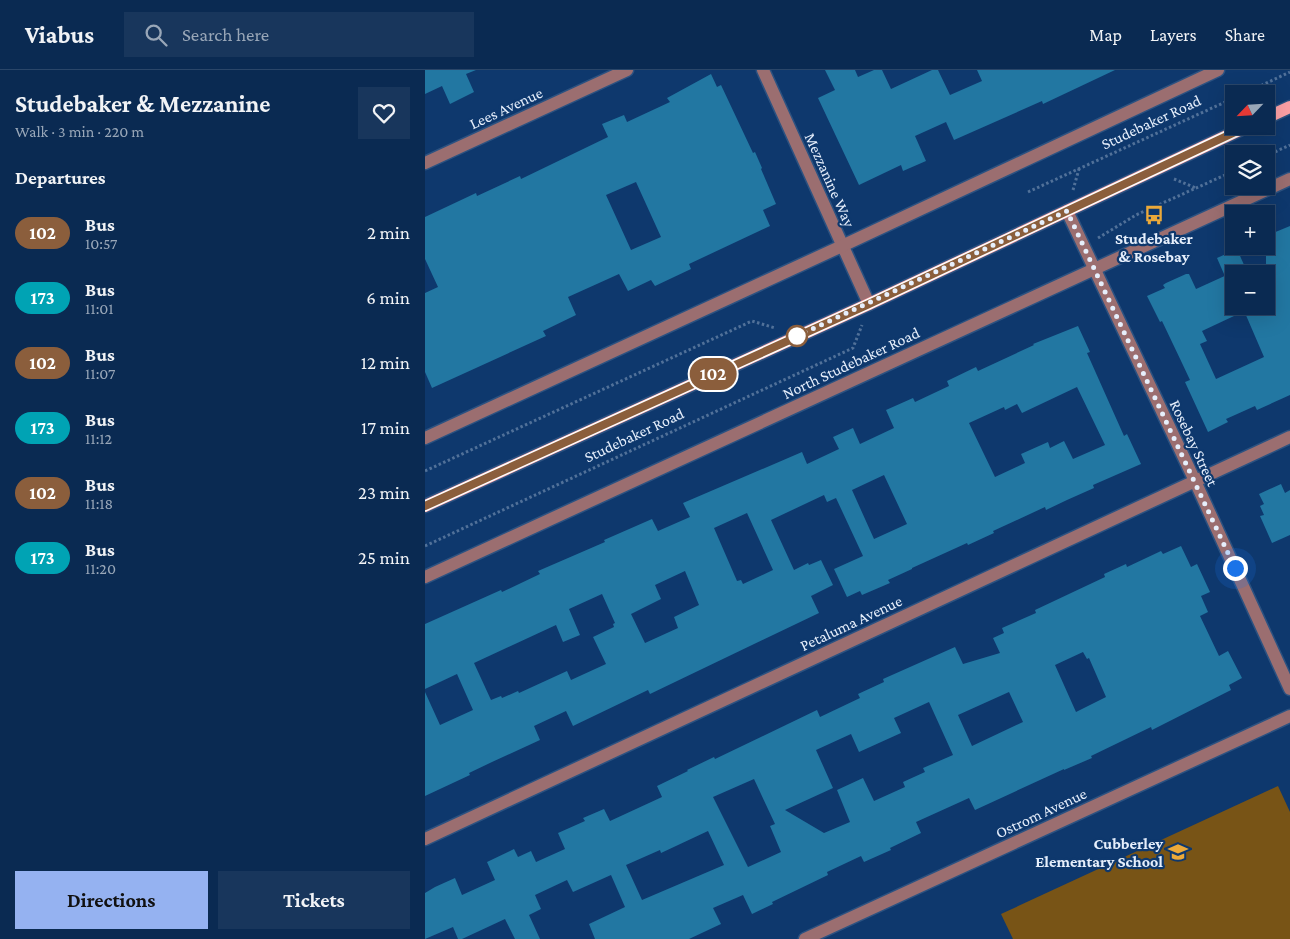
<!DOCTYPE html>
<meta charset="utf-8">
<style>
body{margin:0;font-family:"Crimson Pro",serif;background:#18365c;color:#f1f3f6;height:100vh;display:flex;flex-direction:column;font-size:19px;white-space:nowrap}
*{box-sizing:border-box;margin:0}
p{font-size:16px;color:#99a7b8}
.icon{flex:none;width:28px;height:28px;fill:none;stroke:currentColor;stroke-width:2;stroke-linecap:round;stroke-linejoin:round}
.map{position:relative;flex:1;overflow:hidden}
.drawer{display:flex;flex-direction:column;background:#0a2a52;width:425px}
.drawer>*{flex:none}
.badge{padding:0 10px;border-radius:16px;font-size:18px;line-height:32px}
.needle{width:32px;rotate:245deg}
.controls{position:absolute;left:800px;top:15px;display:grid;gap:10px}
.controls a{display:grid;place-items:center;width:50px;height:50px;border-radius:0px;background:#0a2a52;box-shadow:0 5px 20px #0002,0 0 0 1px #2a4669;font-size:25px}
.you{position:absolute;width:25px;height:25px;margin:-12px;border:4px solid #fff;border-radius:50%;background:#1a73e8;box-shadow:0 0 0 8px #1a73e833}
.map>.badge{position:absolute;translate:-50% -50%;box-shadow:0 0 0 2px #fff}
h2{padding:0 15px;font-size:19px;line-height:45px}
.round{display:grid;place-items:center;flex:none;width:52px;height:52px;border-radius:0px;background:#18365c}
.head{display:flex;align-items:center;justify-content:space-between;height:85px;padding:0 15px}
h1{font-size:24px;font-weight:700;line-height:38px}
.primary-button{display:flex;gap:10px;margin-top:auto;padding:10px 15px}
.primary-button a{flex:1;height:58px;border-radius:0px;background:#95b2f1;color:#111;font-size:20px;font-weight:700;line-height:58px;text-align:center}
.primary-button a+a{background:#18365c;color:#f1f3f6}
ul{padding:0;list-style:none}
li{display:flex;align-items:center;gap:15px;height:65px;padding:0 15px}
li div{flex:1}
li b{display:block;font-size:19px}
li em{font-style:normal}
li .badge{min-width:55px;font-weight:700;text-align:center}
header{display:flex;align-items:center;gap:30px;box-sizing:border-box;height:70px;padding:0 25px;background:#0a2a52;border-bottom:1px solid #2a4669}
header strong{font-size:24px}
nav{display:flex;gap:28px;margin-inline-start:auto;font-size:18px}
.search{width:350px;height:45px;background:#18365c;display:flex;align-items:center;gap:12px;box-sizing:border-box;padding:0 18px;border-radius:0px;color:#99a7b8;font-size:19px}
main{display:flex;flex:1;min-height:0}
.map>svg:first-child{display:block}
.green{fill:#785416}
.building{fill:#2277a2;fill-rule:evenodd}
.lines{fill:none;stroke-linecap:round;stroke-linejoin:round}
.minor-casing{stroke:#2c5281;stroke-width:15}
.major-casing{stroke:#2c5281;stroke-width:15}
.path{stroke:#517199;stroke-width:3;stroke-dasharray:2.5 2.5;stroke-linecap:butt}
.minor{stroke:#9b6e70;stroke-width:12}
.major{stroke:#fca0a5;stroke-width:12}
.line-casing{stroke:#fff;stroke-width:11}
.line{stroke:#8b5e3c;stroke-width:8}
.walk{stroke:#e6effc;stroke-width:5;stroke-dasharray:0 9}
.stop-dot{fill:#fff;stroke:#8b5e3c;stroke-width:2.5}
.labels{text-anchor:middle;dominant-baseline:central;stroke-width:4.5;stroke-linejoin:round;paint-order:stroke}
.street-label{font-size:16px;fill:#e6effc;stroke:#0e386d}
.poi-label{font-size:16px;font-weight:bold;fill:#e6effc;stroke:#0e386d}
</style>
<header>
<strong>Viabus</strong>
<div class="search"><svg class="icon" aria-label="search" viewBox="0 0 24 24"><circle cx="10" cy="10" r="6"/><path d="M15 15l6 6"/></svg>Search here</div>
<nav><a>Map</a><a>Layers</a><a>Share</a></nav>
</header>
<main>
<section class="drawer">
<div class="head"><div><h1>Studebaker &amp; Mezzanine</h1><p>Walk · 3 min · 220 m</p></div><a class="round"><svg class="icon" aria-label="heart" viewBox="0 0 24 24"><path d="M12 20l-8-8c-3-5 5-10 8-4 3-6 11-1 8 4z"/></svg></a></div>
<h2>Departures</h2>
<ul>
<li><span class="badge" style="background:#8b5e3c;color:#fff">102</span><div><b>Bus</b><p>10:57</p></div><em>2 min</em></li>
<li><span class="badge" style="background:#00a3b4;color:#fff">173</span><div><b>Bus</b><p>11:01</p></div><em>6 min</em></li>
<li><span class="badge" style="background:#8b5e3c;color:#fff">102</span><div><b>Bus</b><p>11:07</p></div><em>12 min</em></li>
<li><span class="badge" style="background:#00a3b4;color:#fff">173</span><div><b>Bus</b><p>11:12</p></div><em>17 min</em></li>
<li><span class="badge" style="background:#8b5e3c;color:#fff">102</span><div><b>Bus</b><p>11:18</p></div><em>23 min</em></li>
<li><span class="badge" style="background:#00a3b4;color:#fff">173</span><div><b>Bus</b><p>11:20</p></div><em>25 min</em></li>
</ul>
<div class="primary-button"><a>Directions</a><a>Tickets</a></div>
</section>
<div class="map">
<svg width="865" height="869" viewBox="0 0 865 869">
<rect width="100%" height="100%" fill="#0e386d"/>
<!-- green -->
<path class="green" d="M853 716 865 742V869H588L576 844Z"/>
<!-- building -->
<g class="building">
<path d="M0 0H51L41 4 49 22 25 34 17 16 0 24Z"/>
<path d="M400 0H430L433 7 449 0H457L466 19 507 0H513L525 25 557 11 552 0H690L618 34 617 31 529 70 521 52 490 66 501 91 478 101 476 95 434 115 393 28 410 20Z"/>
<path d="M286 4 292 17 296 15 328 83 330 82 337 98 336 99 351 134 338 140 345 156 264 194 266 199 230 216 226 210 203 221 194 204 143 227 151 245 118 261 121 266 7 318 0 302V223L13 217 0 189V147L51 123 52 126 95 106 96 109 183 67 177 54 199 45 202 52 245 32 242 28ZM211 112 236 167 206 180 181 125Z"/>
<path d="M865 156V325L832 340 830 336 801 349 803 352 783 362 760 312 765 310 757 293 737 251 735 252 722 226 740 218 738 215 741 213 761 204H764L771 219 804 204H799L792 188 812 179 823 204H809V246L777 261 782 271 775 274 791 309 839 287 817 236H838L841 243V166Z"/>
<path d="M653 256 665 282 662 283 699 366 702 364 716 394 668 415 669 418 642 430 621 440 620 437 568 461 569 463 543 475 542 473 487 498V499L463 510 465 513 437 525 435 521 422 527 409 499 438 486 411 428 402 432 399 425 346 450 369 500 383 493 384 495 396 490 408 515 386 526 394 543 225 624 223 620 148 656 141 641 109 656 115 670 67 692 44 703 45 705 0 726V622L15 655 48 640 32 604 0 619V554L76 520 77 522 115 504 113 501 180 472 179 470 227 449 233 461 265 447 258 433 377 382 382 394 414 379 408 367 428 358 435 374 469 358 461 340 488 328 490 332 524 316 522 311 551 297 553 301 609 275 608 274ZM652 317 680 375 648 389 639 371 625 378 623 372 596 384 600 393 570 407 544 353 579 337 580 340 592 334 597 343ZM459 405 482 454 449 469 427 420ZM322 443 348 500 318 514 316 510 312 511 289 458ZM260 501 274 535 249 547 253 558 220 573 206 544 236 529 230 515ZM177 524 190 553 188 554 189 557 168 567 181 594 146 610 142 601 94 623 93 621 77 628 76 626 66 630 49 593 131 555 138 572 155 565 144 539Z"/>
<path d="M856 414 860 423 865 420V465L847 473 835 446 839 445 835 436 839 434 834 424Z"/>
<path d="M756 476 766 497 772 494 785 522 776 526 783 542 775 546 794 586 803 581 817 608 804 615 806 620 727 660 726 657 666 686 667 688 639 700V699L550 740 544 728 491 752 496 763 465 778 466 780 439 792 436 786 402 802 403 805 347 832 348 834 327 844 318 825 288 838 296 854 264 869H170L164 854 200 837 186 805 148 822 142 810 110 825 116 839 104 845 115 869H90L80 849 37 869H33L28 857 0 869V823L10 817 30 808 37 825 70 810 62 792 89 779 93 787 106 781 111 792 140 779 133 763 160 751 158 748 179 739 185 751 237 727 232 716 263 701 262 700 289 687 290 689 392 640 395 647 435 628 433 624 459 612 458 609 530 577 538 594 575 583 568 568 579 563 577 558 611 543 610 540 680 507 679 504 701 494 702 497 736 481 738 484ZM658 582 662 589 664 588 681 627 651 642 630 595ZM584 622 598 652 547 676 533 645ZM504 632 528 685 498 698 500 702 478 712 480 717 449 731 438 708 412 720 425 752 399 763 360 740 408 718 391 680 426 664 434 682 476 663 469 648ZM329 709 350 754 345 756 356 782 323 797 288 727ZM283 761 299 795 217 830 201 795 235 780 236 783Z"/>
</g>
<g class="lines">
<defs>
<g id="minor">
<path d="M338 0 444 234"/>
<path d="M0 93 202 0"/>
<path d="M642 141 770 411 865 619"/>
<path d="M0 368 417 176 793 0"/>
<path d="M0 507 865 109"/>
<path d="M0 769 865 367"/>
<path d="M380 869 865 646"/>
</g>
<g id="major">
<path d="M841 48 865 37"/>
<path d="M0 436 444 234 823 56"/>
</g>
</defs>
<!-- minor casing -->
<use href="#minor" class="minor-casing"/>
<!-- major casing -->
<use href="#major" class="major-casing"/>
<!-- path -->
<g class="path">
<path d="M818 24 865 2"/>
<path d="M841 86 865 75"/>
<path d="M749 109 771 118"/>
<path d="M648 120 654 99"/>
<path d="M603 122 809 28"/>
<path d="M673 168 711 145 809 101"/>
<path d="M0 401 327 251 350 258"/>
<path d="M0 476 428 278 437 255"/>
</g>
<!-- minor -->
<use href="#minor" class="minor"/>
<!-- major -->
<use href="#major" class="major"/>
</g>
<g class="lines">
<defs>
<path id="line" d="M0 436 444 234 823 56"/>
</defs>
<!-- line casing -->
<use href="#line" class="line-casing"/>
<!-- line -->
<use href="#line" class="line"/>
<!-- walk -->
<path class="walk" d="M372 266 642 141 810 498"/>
</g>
<!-- icons -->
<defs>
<symbol id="bus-bare" viewBox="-9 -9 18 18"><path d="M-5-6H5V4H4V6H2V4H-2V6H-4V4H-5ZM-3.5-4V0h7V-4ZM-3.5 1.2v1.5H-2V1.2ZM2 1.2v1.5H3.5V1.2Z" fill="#eba93a" stroke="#0e386d" stroke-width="2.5" paint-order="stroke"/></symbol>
<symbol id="school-bare" viewBox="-9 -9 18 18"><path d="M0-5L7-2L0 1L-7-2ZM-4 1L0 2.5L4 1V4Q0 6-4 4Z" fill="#eba93a" stroke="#0e386d" stroke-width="2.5" paint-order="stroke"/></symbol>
</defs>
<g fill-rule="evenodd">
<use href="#bus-bare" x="715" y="131" width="28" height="28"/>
<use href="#school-bare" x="739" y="768" width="28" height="28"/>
</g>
<!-- markers -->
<circle class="stop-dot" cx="372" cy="266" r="10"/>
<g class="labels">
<!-- street labels -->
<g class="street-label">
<text transform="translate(81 38) rotate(-25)">Lees Avenue</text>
<text transform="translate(726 52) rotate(-25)">Studebaker Road</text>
<text transform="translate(405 110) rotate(66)">Mezzanine Way</text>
<text transform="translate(426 293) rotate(-25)">North Studebaker Road</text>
<text transform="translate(209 365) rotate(-25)">Studebaker Road</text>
<text transform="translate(769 373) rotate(65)">Rosebay Street</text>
<text transform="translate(426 553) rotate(-25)">Petaluma Avenue</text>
<text transform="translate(616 743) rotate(-25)">Ostrom Avenue</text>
</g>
<!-- poi labels -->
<g class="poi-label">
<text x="729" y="168">Studebaker<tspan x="729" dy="18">&amp; Rosebay</tspan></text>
<text x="738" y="773" text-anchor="end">Cubberley<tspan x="738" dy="18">Elementary School</tspan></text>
</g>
</g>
</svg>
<div class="controls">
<a><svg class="needle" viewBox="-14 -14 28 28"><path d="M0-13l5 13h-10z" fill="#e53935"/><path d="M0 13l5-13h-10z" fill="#99a7b8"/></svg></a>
<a><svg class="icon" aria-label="layers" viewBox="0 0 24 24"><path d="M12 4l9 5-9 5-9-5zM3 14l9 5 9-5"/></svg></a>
<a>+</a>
<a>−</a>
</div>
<div class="you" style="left:810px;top:498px"></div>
<b class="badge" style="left:288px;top:304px;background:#8b5e3c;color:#fff">102</b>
</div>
</main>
